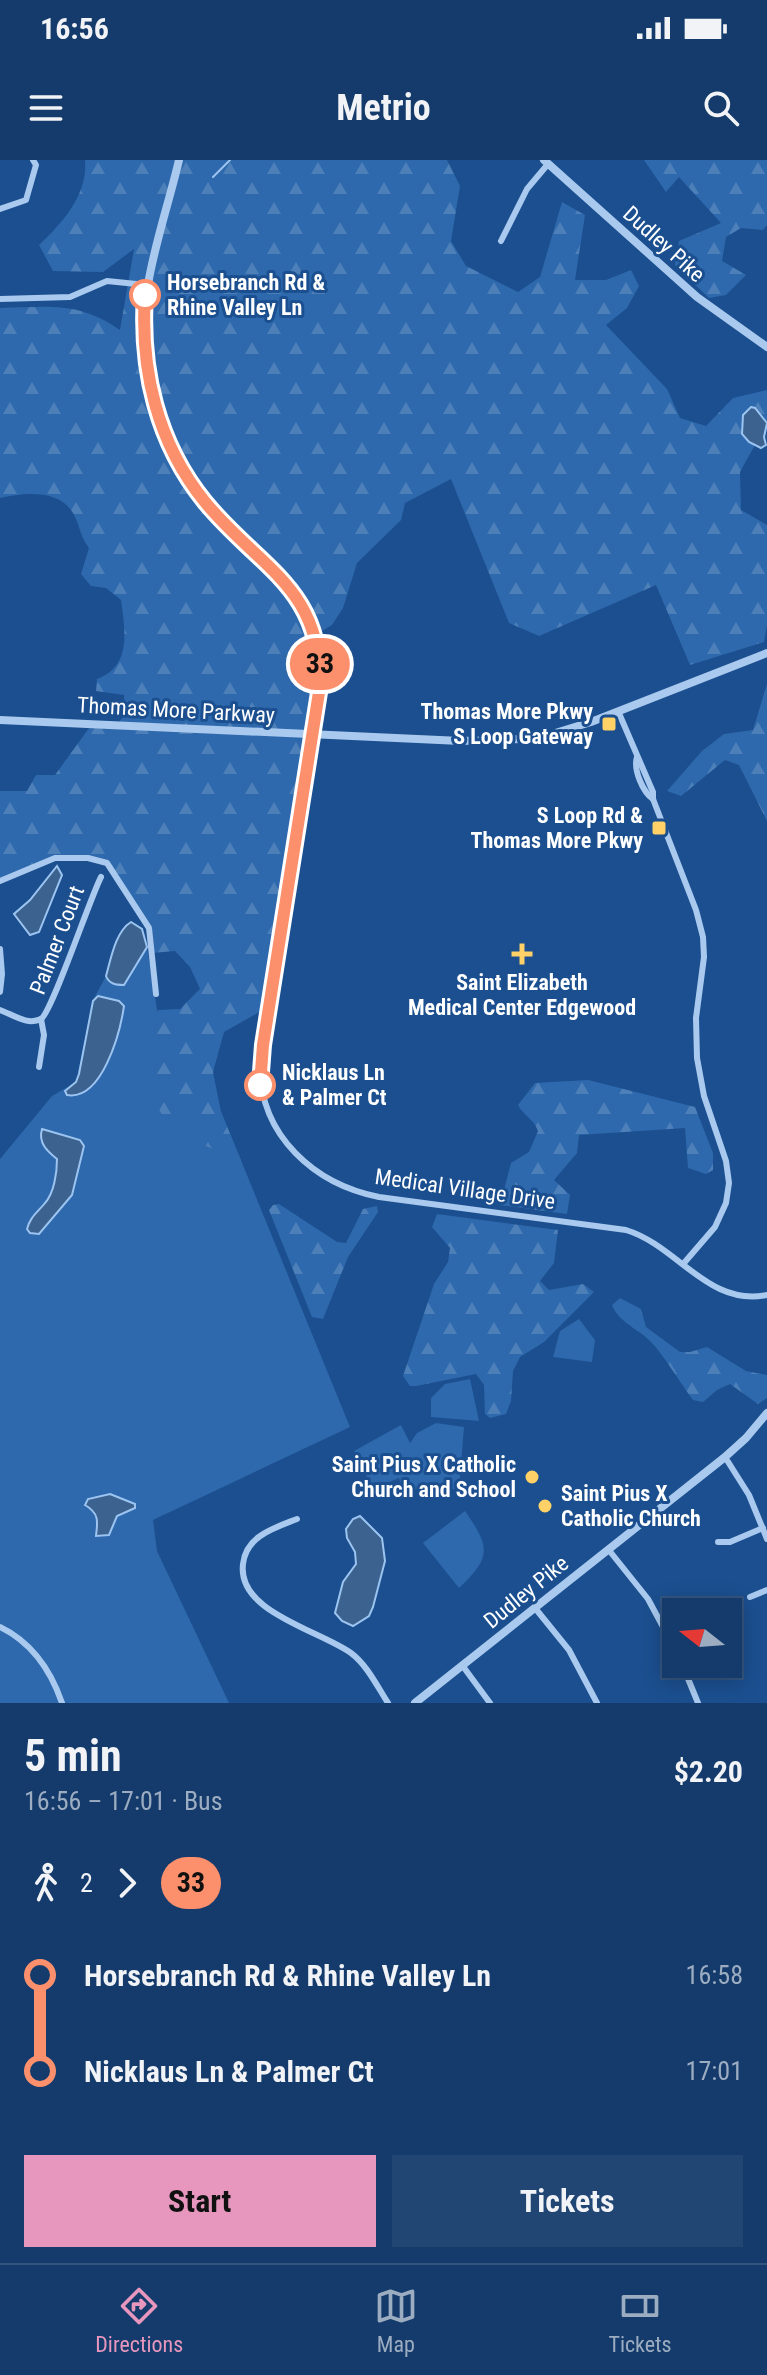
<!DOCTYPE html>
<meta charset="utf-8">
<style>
body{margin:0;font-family:"Roboto Condensed",sans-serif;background:#214673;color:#f1f3f6;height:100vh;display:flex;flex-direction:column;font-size:30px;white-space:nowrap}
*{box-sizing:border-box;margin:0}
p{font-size:26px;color:#9dadc1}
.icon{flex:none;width:44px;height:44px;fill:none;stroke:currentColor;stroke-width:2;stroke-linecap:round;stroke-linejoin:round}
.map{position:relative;height:1543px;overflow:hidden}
.sheet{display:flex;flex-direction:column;background:#143b6b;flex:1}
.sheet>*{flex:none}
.badge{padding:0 16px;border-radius:26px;font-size:28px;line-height:52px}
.needle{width:52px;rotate:287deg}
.controls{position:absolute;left:662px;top:1438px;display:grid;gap:16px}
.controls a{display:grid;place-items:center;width:80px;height:80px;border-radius:0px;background:#143b6b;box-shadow:0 4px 20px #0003,0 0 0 2px #33557e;font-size:40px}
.map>.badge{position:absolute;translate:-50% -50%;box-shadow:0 0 0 4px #fff}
.legs{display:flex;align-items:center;gap:12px;height:88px;padding:0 24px;font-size:26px}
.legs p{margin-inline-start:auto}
.overview{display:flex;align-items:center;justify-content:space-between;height:136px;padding:0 24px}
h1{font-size:44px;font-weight:700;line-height:60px}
.action{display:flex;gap:16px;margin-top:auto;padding:16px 24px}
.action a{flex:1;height:92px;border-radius:0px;background:#e797bd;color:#111;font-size:32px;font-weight:700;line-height:92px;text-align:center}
.action a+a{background:#214673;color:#f1f3f6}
ul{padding:0 24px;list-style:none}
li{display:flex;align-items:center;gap:28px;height:96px;font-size:30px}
li i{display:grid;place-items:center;width:12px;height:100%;margin:0 10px;background:currentColor}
li i::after{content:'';width:20px;height:20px;margin:-10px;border:6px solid;border-radius:50%;background:#143b6b}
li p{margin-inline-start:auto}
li:first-child i{background:linear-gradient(#0000 50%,currentColor 0)}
li:last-child i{background:linear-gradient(currentColor 50%,#0000 0)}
.status{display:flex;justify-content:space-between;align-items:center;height:56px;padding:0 40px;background:#143b6b;direction:ltr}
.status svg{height:22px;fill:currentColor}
header{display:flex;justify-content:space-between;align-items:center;height:104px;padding:0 24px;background:#143b6b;font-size:36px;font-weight:700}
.tab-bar{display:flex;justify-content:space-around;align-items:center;height:112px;border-top:2px solid #33557e;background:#143b6b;font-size:22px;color:#9dadc1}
.tab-bar a{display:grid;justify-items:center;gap:4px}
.tab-bar .active{color:#e797bd}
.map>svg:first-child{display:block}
.grass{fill:#2e69ad}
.forest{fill:url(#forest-firs)}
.water{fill:#3c6290;stroke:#9cc4f0;stroke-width:2}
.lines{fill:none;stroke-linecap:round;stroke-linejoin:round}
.stream{stroke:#9cc4f0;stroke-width:2}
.minor{stroke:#a9c9ee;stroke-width:6}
.tertiary{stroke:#a9c9ee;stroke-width:8}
.line-1-casing{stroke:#fff;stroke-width:18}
.line-1{stroke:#fd906c;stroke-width:12}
.stop-1-dot{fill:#fff;stroke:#fd906c;stroke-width:4}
.poi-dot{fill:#ffd166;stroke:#1b4f8f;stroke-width:3}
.labels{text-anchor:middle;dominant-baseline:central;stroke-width:6;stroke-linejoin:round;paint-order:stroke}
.street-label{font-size:22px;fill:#fff;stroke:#1b4f8f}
.stop-label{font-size:22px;font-weight:bold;fill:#fff;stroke:#1b4f8f;text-anchor:start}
.poi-label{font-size:22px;font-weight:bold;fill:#fff;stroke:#1b4f8f;text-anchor:end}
</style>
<div class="status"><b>16:56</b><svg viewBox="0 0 49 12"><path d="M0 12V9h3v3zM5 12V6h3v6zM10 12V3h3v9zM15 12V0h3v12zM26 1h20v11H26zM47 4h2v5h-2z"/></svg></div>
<header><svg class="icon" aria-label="menu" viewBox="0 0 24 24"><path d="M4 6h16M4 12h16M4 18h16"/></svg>Metrio<svg class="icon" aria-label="search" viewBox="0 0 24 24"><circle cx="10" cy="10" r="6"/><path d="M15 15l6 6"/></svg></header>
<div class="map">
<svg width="767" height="1543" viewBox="0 0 767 1543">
<defs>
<pattern id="forest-firs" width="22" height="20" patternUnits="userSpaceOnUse" patternTransform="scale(2)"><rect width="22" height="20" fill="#2e69ad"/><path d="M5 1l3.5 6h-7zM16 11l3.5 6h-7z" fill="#4d80b9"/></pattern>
</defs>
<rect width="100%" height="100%" fill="#1b4f8f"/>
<!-- grass -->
<g class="grass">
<path d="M131 762 142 769 147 787 159 862 182 856 350 1267 153 1360 157 1391 229 1543H0V999L52 936 76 922 93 840 106 816 120 775 125 765Z"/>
<path d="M579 1159 595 1180 592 1202 553 1197 560 1171Z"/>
<path d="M470 1219 479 1261 431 1257V1238L445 1224Z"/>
<path d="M436 1263 464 1267 459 1329H402L399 1318 373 1329 354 1291 401 1265 410 1283 417 1273Z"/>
<path d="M465 1351C490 1387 492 1397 459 1428L423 1383Z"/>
</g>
<!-- forest -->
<g class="forest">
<path d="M85 0H447L460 26 451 81 466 106 518 132 540 117 562 42 585 55 575 120H606L631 110 639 126 627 148 606 165 667 229 680 258 706 266 733 238 767 230V271L761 274 740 312 741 350 767 365V465L764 482 690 505 656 425 539 476 509 463 451 319 405 343 401 360 357 403 343 448 332 465 315 475 320 506 270 846 224 872 213 912 221 952 242 1003 198 982V966L163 956 148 932 156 901 144 879 158 850 180 849 200 829 190 807 175 791 151 793 149 768 104 701 55 698 0 721V631H27L36 615H55L92 564 117 565 125 554 124 535 96 531 97 519C132 506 125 471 121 440L106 428 91 426 81 414 89 388C80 377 80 365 73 353 58 328 23 333 0 338V148C49 147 78 141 120 170L134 89 103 112 53 111 39 85C63 62 88 35 85 0Z"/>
<path d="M644 0H767V65L763 70 741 68 726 77 722 101 746 115 726 135 709 138 675 105 679 81 721 63 679 17 666 32Z"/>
<path d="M767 524V661L739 605 725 600 681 636 667 631 702 591 724 574 753 570Z"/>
<path d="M588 920 695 947 713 993V1010L706 1014 688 1008 685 968 579 975 577 993 554 1020 570 1035 567 1054 500 1045 511 1003 529 992 538 971C533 958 523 955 518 945L535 923Z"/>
<path d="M279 1044 337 1082 346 1083 363 1049 377 1046 378 1052 348 1097 323 1159 312 1157 269 1050 273 1045Z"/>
<path d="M437 1054 558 1070 554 1103 540 1121 549 1130 583 1124 594 1132 544 1182 520 1197 513 1211 511 1241 506 1254 490 1258 485 1254 484 1225 476 1214 416 1226H410L403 1216 434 1124 448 1102 450 1088 432 1067Z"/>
<path d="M620 1138 641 1149 646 1167 680 1192H690L707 1187 746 1211 767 1215V1238L758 1244 730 1224 717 1230 703 1242 693 1240C681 1224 662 1192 648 1179 636 1168 619 1162 612 1145Z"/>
</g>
<!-- water -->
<g class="water">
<path d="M751 247 755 248 767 263 764 277 766 285 761 288 749 282 742 274 743 255Z"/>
<path d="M57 706 62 715 39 772 30 775 14 754 30 740Z"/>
<path d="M131 762 142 769 147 787 124 825C116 825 109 824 106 816 111 799 115 772 131 762Z"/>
<path d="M98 836 119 841 124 846C120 873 102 941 67 935L65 931 76 922 79 914 93 841Z"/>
<path d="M42 969 80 980 84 986 72 1035 39 1074 30 1073 27 1069C30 1057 37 1053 45 1043 54 1033 57 1013 57 999 47 991 38 983 42 969Z"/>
<path d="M110 1334 135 1344V1348L117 1356 109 1375 96 1376C98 1361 99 1353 85 1345L88 1339Z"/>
<path d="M360 1356 382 1378 385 1401 373 1447 369 1456 353 1466 342 1461 335 1453 343 1422 356 1404 355 1392 347 1378 346 1369 353 1359Z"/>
</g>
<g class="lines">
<!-- stream -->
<path class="stream" d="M213 17 230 0"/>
<!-- minor -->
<g class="minor">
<path d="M0 49 26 40 36 5 33 0"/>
<path d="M501 81 527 29 548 4"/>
<path d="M0 139 70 137 107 121 146 125"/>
<path d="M618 551 653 632V639L696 750 703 777 704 797 696 858 697 898 704 936 726 1001 729 1023 726 1043 715 1067 684 1103"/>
<path d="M313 574 260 908C261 976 314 1024 379 1037L626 1070C678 1086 708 1147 767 1135"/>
<path d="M637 597C633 610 643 632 653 639"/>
<path d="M0 721 55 698H88L107 703 149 768 156 834"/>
<path d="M0 789 2 814 0 832"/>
<path d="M0 850C12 854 27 866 41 859 52 852 90 738 101 717"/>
<path d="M39 907 44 875 41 859"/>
<path d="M725 1297 749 1335 767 1379"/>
<path d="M297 1359C274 1368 246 1376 243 1404 237 1452 319 1470 351 1493 367 1505 377 1526 388 1543"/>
<path d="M718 1382H730L763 1368"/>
<path d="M608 1389 648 1439 676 1491"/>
<path d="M750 1437 767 1430"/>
<path d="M535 1448 569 1490 597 1543"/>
<path d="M0 1467C31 1482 51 1511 62 1543"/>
<path d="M682 1504 698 1543"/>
<path d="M462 1505 490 1543"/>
</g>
<!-- tertiary -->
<g class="tertiary">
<path d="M179 0C163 68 136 132 146 203 154 260 177 313 217 356 251 392 298 422 314 471 325 505 319 540 313 574"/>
<path d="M544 0 697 137 767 187"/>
<path d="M0 560 461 581 521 579 552 574 591 562 767 493"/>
<path d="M415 1543 725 1297 746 1278 767 1253"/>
</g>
</g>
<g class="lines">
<defs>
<path id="line-1" d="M145 135C140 209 157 283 205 342 259 408 322 427 320 526L263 885 260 925"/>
</defs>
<!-- line-1 casing -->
<use href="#line-1" class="line-1-casing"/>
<!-- line-1 -->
<use href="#line-1" class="line-1"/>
</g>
<!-- markers -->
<g class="stop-1-dot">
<circle cx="145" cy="135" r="14"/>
<circle cx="260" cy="925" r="14"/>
</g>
<g class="poi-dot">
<rect x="601" y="556" width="16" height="16" rx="4"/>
<rect x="651" y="660" width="16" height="16" rx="4"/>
<path d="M518 782h8v8h8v8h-8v8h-8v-8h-8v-8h8z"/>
<circle cx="532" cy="1317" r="8"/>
<circle cx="545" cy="1346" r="8"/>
</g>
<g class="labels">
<!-- street labels -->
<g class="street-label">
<text transform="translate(664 84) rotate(42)">Dudley Pike</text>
<text transform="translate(176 550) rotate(3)">Thomas More Parkway</text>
<text transform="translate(57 780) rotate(-69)">Palmer Court</text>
<text transform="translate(465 1029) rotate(8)">Medical Village Drive</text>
<text transform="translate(526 1432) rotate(-39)">Dudley Pike</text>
</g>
<!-- stop labels -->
<g class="stop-label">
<text x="167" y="122">Horsebranch Rd &amp;<tspan x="167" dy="25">Rhine Valley Ln</tspan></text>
<text x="282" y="912">Nicklaus Ln<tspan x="282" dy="25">&amp; Palmer Ct</tspan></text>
</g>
<!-- poi labels -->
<g class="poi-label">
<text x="593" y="551">Thomas More Pkwy<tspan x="593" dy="25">S Loop Gateway</tspan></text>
<text x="643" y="655">S Loop Rd &amp;<tspan x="643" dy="25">Thomas More Pkwy</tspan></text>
<text x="522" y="822" text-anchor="middle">Saint Elizabeth<tspan x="522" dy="25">Medical Center Edgewood</tspan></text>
<text x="516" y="1304">Saint Pius X Catholic<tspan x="516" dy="25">Church and School</tspan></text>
<text x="561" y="1333" text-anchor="start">Saint Pius X<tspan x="561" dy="25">Catholic Church</tspan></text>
</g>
</g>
</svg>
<div class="controls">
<a><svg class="needle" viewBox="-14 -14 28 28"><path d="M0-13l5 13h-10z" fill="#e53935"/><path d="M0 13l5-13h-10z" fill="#9dadc1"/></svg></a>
</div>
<b class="badge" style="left:320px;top:504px;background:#fd906c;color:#111">33</b>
</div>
<section class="sheet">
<div class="overview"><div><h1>5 min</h1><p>16:56 – 17:01 · Bus</p></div><b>$2.20</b></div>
<div class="legs"><svg class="icon" aria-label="walk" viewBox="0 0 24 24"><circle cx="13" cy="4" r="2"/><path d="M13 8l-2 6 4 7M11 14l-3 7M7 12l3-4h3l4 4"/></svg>2<svg class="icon" aria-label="forward" viewBox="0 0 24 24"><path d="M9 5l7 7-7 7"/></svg><b class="badge" style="background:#fd906c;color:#111">33</b></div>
<ul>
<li><i style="color:#fd906c"></i><b>Horsebranch Rd &amp; Rhine Valley Ln</b><p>16:58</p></li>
<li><i style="color:#fd906c"></i><b>Nicklaus Ln &amp; Palmer Ct</b><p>17:01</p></li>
</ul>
<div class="action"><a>Start</a><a>Tickets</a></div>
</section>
<nav class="tab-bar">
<a class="active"><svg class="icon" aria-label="directions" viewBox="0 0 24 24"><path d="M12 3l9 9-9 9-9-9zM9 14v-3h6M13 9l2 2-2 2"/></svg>Directions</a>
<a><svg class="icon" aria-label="map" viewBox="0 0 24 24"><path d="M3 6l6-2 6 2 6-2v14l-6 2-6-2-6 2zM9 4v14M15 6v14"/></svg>Map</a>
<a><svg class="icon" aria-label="tickets" viewBox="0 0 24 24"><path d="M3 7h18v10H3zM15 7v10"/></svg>Tickets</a>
</nav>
